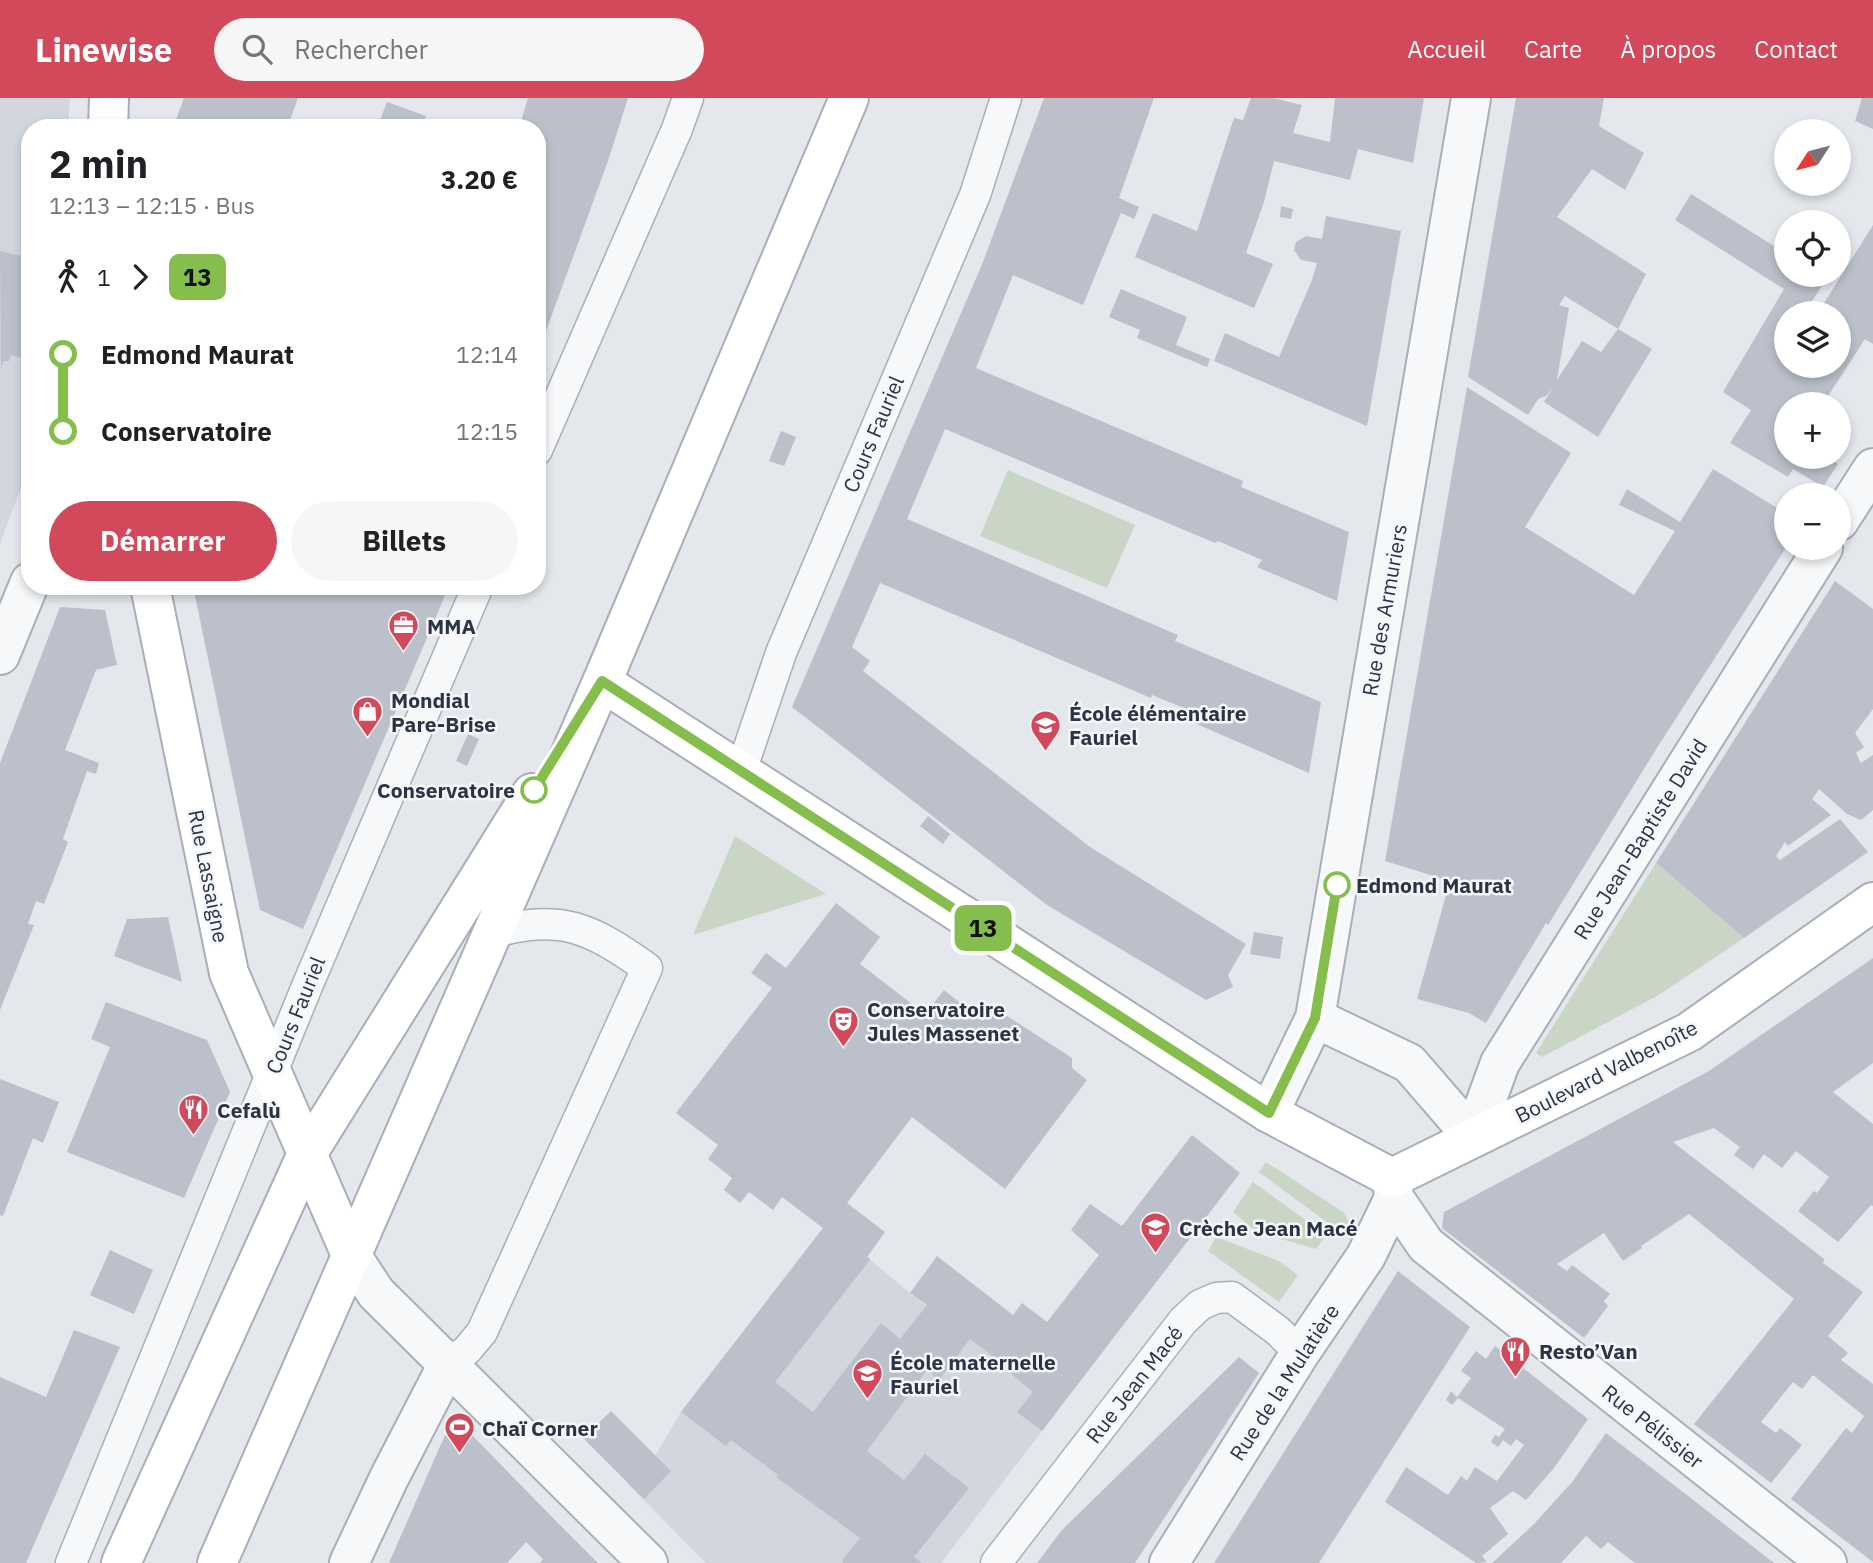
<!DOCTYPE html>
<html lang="fr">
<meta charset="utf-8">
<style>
body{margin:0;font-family:"IBM Plex Sans",sans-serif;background:#f6f6f6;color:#202124;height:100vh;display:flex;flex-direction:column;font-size:26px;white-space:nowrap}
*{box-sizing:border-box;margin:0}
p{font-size:23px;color:#757577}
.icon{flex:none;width:38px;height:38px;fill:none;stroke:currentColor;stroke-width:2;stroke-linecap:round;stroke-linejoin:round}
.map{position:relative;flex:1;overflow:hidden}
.drawer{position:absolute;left:21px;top:21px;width:525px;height:476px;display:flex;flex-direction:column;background:#fff;border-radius:28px;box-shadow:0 4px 10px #0003}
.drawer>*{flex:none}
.badge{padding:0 14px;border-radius:10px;font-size:24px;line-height:46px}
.needle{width:46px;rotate:234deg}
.fabs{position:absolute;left:1774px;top:21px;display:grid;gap:14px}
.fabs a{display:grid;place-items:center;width:77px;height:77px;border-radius:50%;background:#fff;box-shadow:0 4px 10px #0003;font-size:35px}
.map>.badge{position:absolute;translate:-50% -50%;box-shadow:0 0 0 4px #fff}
.legs{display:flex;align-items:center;gap:10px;height:77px;padding:0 28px;font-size:23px}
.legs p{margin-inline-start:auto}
.head{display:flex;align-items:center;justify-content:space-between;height:119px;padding:0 28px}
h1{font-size:38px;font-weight:700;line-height:52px}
.cta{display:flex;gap:14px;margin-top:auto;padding:14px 28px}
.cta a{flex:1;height:80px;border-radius:42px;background:#d1495b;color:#fff;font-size:28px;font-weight:700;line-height:80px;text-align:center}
.cta a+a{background:#f6f6f6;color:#202124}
ul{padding:0 28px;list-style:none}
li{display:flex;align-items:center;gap:24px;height:77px;font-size:26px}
li i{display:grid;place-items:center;width:10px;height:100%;margin:0 9px;background:currentColor}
li i::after{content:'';width:18px;height:18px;margin:-9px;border:5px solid;border-radius:50%;background:#fff}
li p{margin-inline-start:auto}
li:first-child i{background:linear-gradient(#0000 50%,currentColor 0)}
li:last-child i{background:linear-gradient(currentColor 50%,#0000 0)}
header{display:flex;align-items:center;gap:42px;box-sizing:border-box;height:98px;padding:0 35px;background:#d1495b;color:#fff}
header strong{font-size:33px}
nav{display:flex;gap:38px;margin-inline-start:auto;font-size:24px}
.search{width:490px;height:63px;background:#f6f6f6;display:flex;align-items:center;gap:18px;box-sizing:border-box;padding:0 24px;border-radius:38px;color:#757577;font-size:26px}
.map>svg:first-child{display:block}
.built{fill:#d2d6de}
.green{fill:#c9d6c5}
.building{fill:#bbc0ca;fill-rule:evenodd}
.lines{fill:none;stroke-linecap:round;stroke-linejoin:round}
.lane-casing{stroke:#a9aeb7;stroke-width:33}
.street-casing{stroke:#a9aeb7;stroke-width:42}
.secondary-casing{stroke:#a9aeb7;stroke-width:42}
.lane{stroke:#f7f8fa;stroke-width:30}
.street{stroke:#f7f8fa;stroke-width:38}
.secondary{stroke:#fff;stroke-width:38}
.line-1-casing{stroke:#fff;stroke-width:16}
.line-1{stroke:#85be4c;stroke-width:10}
.stop-1-dot{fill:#fff;stroke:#85be4c;stroke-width:3.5}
.labels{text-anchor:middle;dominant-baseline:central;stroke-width:5;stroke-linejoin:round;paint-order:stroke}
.street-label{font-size:21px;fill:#2b3445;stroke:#f4f6f9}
.poi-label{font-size:21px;font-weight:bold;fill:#2b3445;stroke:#f4f6f9;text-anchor:start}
.stop-label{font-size:21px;font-weight:bold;fill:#2b3445;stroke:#f4f6f9;text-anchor:end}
</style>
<header>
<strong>Linewise</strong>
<div class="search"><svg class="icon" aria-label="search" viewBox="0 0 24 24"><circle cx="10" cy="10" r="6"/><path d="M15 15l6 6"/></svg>Rechercher</div>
<nav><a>Accueil</a><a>Carte</a><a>À propos</a><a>Contact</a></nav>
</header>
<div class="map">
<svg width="1873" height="1465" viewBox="0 0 1873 1465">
<rect width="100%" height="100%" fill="#e4e7ec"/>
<!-- built -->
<g class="built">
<path d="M0 0H70L68 30H30V365L0 446Z"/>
<path d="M823 1130H829L867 1159 910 1195 1010 1272 1009 1274 1058 1312 941 1465H706L627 1385 655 1358 681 1314Z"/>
</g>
<!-- green -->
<g class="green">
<path d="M1008 372 1135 427 1107 490 980 438Z"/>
<path d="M735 738 826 796 693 837Z"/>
<path d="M1656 765 1744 840 1657 898 1542 959 1536 955Z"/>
<path d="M1266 1064 1343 1114 1355 1134V1145L1259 1074Z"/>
<path d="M1253 1084 1326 1137 1316 1151 1257 1134 1233 1114Z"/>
<path d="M1216 1139 1279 1163 1298 1177 1279 1204 1208 1153Z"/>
</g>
<!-- building -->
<g class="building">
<path d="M184 0H298L287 30H173Z"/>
<path d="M528 0H628L608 63 538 255 537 30H519Z"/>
<path d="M1044 0H1154L1119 100 1139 109 1134 121 1121 115 1083 207 1013 177 976 270 1243 383 1241 389 1349 434 1337 503 1257 469 1262 462 1218 443 1215 445 945 331 907 421 1178 537 1175 543 1321 604 1309 675 1192 624 1196 615 1152 597 1151 600 880 485 852 549 870 563 863 573 1090 749 1246 846 1228 877 1233 889 1206 902 1047 807 792 609 983 164Z"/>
<path d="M1251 0H1273L1302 7 1293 35 1330 44 1335 0H1424L1413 65 1358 51 1350 82 1274 63 1264 104 1246 155 1273 166 1254 210 1135 159 1153 115 1197 133 1234 20 1243 22Z"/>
<path d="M1516 0H1604L1599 28 1644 55 1625 92 1592 71 1557 119 1646 176 1618 231 1565 198 1559 207 1569 210 1557 282 1582 243 1601 254 1618 231 1652 251 1598 339 1544 304 1553 289 1546 298 1538 301 1528 317 1468 279Z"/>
<path d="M1862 0H1873V31L1855 23Z"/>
<path d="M387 4 426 18 422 30H377Z"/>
<path d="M1691 96 1787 156V177H1820L1826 181 1809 208 1819 213 1873 127V246L1865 241 1823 306H1787V359H1827L1838 366 1823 389 1793 371 1788 379 1730 345 1751 312 1723 294 1784 191 1675 122ZM1787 215H1839V268H1787Z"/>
<path d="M1281 108 1293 111 1291 121 1280 119Z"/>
<path d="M1326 118 1401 133 1367 328 1214 263 1225 235 1279 259 1312 182 1317 165 1301 162 1294 152 1296 144 1306 138 1322 141Z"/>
<path d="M0 153 26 159 24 173H29L30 179V235L22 260 11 257 9 263H3L1 272Z"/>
<path d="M1121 191 1187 219 1176 247 1210 261 1207 269 1137 240 1140 232 1109 219Z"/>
<path d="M1467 289 1571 355 1525 429 1634 497 1675 433 1619 407 1627 391 1680 424 1713 371 1787 416V448L1655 653 1548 827 1546 825 1486 925 1469 915 1417 901 1450 783 1385 763Z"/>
<path d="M781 333 796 339 784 368 769 363Z"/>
<path d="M1835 483 1873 511V611L1855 635 1864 649 1856 655 1861 665 1873 657V712L1861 722 1847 716 1819 691 1812 701 1831 717 1788 748 1785 744 1776 758 1780 762 1840 721 1868 754 1744 840 1656 765Z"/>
<path d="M193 488H449L303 831 260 812Z"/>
<path d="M60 509 105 512 117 567 96 572 65 652 99 665 96 676 87 673 63 741 68 744 44 806 36 803 28 826 34 827 0 912V665Z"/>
<path d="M468 636 479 641 467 668 456 663Z"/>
<path d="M928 718 950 736 943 746 920 728Z"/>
<path d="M836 805 880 839 860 866 925 916 944 892 983 923 993 909 1072 960V970L1087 982 1005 1091 912 1019 847 1105 885 1134 867 1159 870 1160 869 1163 775 1284 813 1314 881 1225 900 1241 927 1207 910 1195 937 1158 1013 1217 1022 1205 1047 1224 1099 1157 1071 1132 1090 1106 1122 1128 1192 1037 1240 1075 1042 1333 1017 1314 1033 1294 1009 1274 1010 1272 970 1241 939 1282 927 1272 867 1353 904 1382 925 1356 969 1390 914 1459 922 1465H843L842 1462 860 1440 776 1379 778 1377 731 1342 726 1348 681 1314 823 1130 782 1099 773 1112 749 1094 740 1105 724 1092 732 1080 708 1061 718 1047 676 1015 772 890 751 875 766 855 786 870Z"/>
<path d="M168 819 182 884 114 858 127 821Z"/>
<path d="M1254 834 1283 839 1280 861 1250 856Z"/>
<path d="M1873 860V965L1833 994 1873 1026V1108L1871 1107 1838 1144 1798 1113 1814 1093 1817 1095 1829 1079 1796 1053 1782 1070 1764 1056 1753 1071 1734 1057 1740 1049 1714 1030 1673 1044 1824 1161 1823 1165 1863 1194 1828 1238 1848 1255 1841 1262 1873 1286V1464L1791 1401 1846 1330 1852 1335 1864 1318 1813 1277 1802 1291 1793 1284 1761 1324 1776 1335 1780 1330 1802 1347 1771 1385 1694 1326 1794 1201 1689 1116 1641 1148 1642 1150 1623 1163 1604 1135 1557 1166 1567 1173 1572 1167 1610 1196 1604 1203 1608 1208 1584 1240 1442 1130 1444 1114 1709 973Z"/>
<path d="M106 904 207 942 230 994 184 1100 67 1054 110 949 91 941Z"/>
<path d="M0 981 59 1004 43 1045 33 1040 3 1118 0 1117Z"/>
<path d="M110 1152 153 1172 134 1216 90 1197Z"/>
<path d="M1398 1173 1470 1229 1319 1465H1214Z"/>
<path d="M74 1232 120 1249 26 1465H0V1279L46 1299Z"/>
<path d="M1495 1248 1588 1321 1554 1370 1526 1402 1513 1393 1490 1410 1508 1436 1482 1458 1487 1464 1476 1465 1385 1404 1406 1369 1448 1397 1461 1378 1467 1383 1475 1369 1497 1383 1524 1347 1516 1341 1511 1348 1503 1342 1498 1349 1491 1344 1495 1337 1499 1339 1505 1331 1458 1300 1452 1307 1446 1302 1451 1293 1457 1299 1471 1280 1461 1273 1476 1253 1486 1261Z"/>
<path d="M1239 1259 1259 1275 1135 1465H1037L1062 1432Z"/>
<path d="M611 1313 671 1373 644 1401 583 1340Z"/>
<path d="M467 1332 555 1422 598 1465H540L543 1461 526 1444 507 1465H389L445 1337Z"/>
<path d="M1606 1335 1683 1394 1774 1465H1635L1608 1444 1601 1451 1586 1438 1561 1465H1492L1534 1426 1573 1383Z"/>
</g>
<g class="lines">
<defs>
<g id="lane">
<path d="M537 352 677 31 688 0"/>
<path d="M741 673 781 555 975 97 1006 0"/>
<path d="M448 1266 467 1252 482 1234 647 870C592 831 560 814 492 835"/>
<path d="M71 1465 308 886 478 488"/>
<path d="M996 1465 1183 1223 1200 1207 1216 1200 1232 1199 1278 1233 1300 1255"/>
</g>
<g id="street">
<path d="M1839 423 1873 370"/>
<path d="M0 557 30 484"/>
<path d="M1315 920 1409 965 1473 1039 1500 965 1823 450"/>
<path d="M1269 1015 1315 920 1471 0"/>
<path d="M1392 1080 1394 1100 1426 1147 1827 1465"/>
<path d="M351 1157 376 1195 648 1465"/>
<path d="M349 1465 389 1380 448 1266"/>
<path d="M1169 1465 1300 1255 1366 1158 1394 1100"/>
</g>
<g id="secondary">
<path d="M108 30 109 0"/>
<path d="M150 488 229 875 351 1157"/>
<path d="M602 584 1269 1015 1392 1080 1689 934 1873 804"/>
<path d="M121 1465 307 1056 532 695"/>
<path d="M217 1465 602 584 849 0"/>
</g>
</defs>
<!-- lane casing -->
<use href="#lane" class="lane-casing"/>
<!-- street casing -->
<use href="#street" class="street-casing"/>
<!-- secondary casing -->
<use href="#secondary" class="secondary-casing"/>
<!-- lane -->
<use href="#lane" class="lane"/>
<!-- street -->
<use href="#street" class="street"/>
<!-- secondary -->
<use href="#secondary" class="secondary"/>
</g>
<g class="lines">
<defs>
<path id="line-1" d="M534 692 602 583 1269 1015 1315 920 1337 787"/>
</defs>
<!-- line-1 casing -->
<use href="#line-1" class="line-1-casing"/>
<!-- line-1 -->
<use href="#line-1" class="line-1"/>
</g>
<!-- icons -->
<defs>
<symbol id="office-pin" viewBox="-11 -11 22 30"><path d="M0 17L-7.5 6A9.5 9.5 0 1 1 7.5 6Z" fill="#d1495b" stroke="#f4f6f9"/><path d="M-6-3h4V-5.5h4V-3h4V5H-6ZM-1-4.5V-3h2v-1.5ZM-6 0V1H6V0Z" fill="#fff"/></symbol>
<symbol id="shop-pin" viewBox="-11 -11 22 30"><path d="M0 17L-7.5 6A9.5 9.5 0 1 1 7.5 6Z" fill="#d1495b" stroke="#f4f6f9"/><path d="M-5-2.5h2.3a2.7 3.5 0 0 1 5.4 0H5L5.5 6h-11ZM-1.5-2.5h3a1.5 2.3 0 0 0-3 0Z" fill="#fff"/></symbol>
<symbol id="school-pin" viewBox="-11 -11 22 30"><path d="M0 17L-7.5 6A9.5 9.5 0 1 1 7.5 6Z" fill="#d1495b" stroke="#f4f6f9"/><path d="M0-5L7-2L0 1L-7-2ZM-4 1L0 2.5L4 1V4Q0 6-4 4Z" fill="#fff"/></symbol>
<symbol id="theatre-pin" viewBox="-11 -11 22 30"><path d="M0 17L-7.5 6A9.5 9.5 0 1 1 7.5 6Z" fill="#d1495b" stroke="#f4f6f9"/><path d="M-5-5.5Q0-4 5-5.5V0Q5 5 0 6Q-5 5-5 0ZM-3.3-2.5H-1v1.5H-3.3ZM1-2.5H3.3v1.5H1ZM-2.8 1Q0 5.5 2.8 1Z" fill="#fff"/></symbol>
<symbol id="restaurant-pin" viewBox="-11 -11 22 30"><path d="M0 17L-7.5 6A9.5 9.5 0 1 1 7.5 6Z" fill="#d1495b" stroke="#f4f6f9"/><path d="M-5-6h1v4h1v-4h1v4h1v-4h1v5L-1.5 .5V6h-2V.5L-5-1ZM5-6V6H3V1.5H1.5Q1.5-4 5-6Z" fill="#fff"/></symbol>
<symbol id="stadium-pin" viewBox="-11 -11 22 30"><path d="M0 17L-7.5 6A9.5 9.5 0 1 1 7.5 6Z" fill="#d1495b" stroke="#f4f6f9"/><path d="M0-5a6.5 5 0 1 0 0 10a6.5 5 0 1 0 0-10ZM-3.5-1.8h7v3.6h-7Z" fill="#fff"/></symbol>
</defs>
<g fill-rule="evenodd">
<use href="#office-pin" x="386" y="510" width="35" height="47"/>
<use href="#shop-pin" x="350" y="596" width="35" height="47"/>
<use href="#school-pin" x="1028" y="610" width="35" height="47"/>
<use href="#theatre-pin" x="826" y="906" width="35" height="47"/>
<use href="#restaurant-pin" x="176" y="994" width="35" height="47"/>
<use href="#school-pin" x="1138" y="1112" width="35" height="47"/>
<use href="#restaurant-pin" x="1498" y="1236" width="35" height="47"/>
<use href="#school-pin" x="850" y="1258" width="35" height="47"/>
<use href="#stadium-pin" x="442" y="1312" width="35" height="47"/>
</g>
<!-- markers -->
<g class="stop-1-dot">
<circle cx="534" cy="692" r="12"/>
<circle cx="1337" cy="787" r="12"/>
</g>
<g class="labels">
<!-- street labels -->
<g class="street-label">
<text transform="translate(873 336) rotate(-67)">Cours Fauriel</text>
<text transform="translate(1384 512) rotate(-80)">Rue des Armuriers</text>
<text transform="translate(1640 741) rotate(-58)">Rue Jean-Baptiste David</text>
<text transform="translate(209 778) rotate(79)">Rue Lassaigne</text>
<text transform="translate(295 917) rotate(-68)">Cours Fauriel</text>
<text transform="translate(1606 973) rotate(-27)">Boulevard Valbenoîte</text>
<text transform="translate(1284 1284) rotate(-57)">Rue de la Mulatière</text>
<text transform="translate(1134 1286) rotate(-52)">Rue Jean Macé</text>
<text transform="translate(1653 1328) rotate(38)">Rue Pélissier</text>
</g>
<!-- poi labels -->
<g class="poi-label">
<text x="427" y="528">MMA</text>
<text x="391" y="602">Mondial<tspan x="391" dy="24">Pare-Brise</tspan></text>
<text x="1069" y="615">École élémentaire<tspan x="1069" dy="24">Fauriel</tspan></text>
<text x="867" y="911">Conservatoire<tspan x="867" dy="24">Jules Massenet</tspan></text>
<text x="217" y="1012">Cefalù</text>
<text x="1179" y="1130">Crèche Jean Macé</text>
<text x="1539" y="1253">Resto’Van</text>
<text x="890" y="1264">École maternelle<tspan x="890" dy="24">Fauriel</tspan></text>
<text x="482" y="1330">Chaï Corner</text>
</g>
<!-- stop labels -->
<g class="stop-label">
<text x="515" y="692">Conservatoire</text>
<text x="1356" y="787" text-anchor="start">Edmond Maurat</text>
</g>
</g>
</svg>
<div class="fabs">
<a><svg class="needle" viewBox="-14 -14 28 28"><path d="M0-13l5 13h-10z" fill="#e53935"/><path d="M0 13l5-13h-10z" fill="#757577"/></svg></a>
<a><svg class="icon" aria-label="locate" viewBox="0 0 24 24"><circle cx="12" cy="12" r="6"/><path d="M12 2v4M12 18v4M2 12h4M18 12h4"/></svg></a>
<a><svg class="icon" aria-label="layers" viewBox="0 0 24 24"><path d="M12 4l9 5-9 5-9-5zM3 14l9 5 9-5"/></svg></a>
<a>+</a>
<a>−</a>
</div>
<b class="badge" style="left:983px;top:830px;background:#85be4c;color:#111">13</b>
<section class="drawer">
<div class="head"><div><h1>2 min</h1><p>12:13 – 12:15 · Bus</p></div><b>3.20 €</b></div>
<div class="legs"><svg class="icon" aria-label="walk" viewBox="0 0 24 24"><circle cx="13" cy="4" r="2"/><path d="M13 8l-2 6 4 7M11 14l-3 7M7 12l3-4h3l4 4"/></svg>1<svg class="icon" aria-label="forward" viewBox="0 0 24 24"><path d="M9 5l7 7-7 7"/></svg><b class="badge" style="background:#85be4c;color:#111">13</b></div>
<ul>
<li><i style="color:#85be4c"></i><b>Edmond Maurat</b><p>12:14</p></li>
<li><i style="color:#85be4c"></i><b>Conservatoire</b><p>12:15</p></li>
</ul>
<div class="cta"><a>Démarrer</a><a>Billets</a></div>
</section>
</div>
